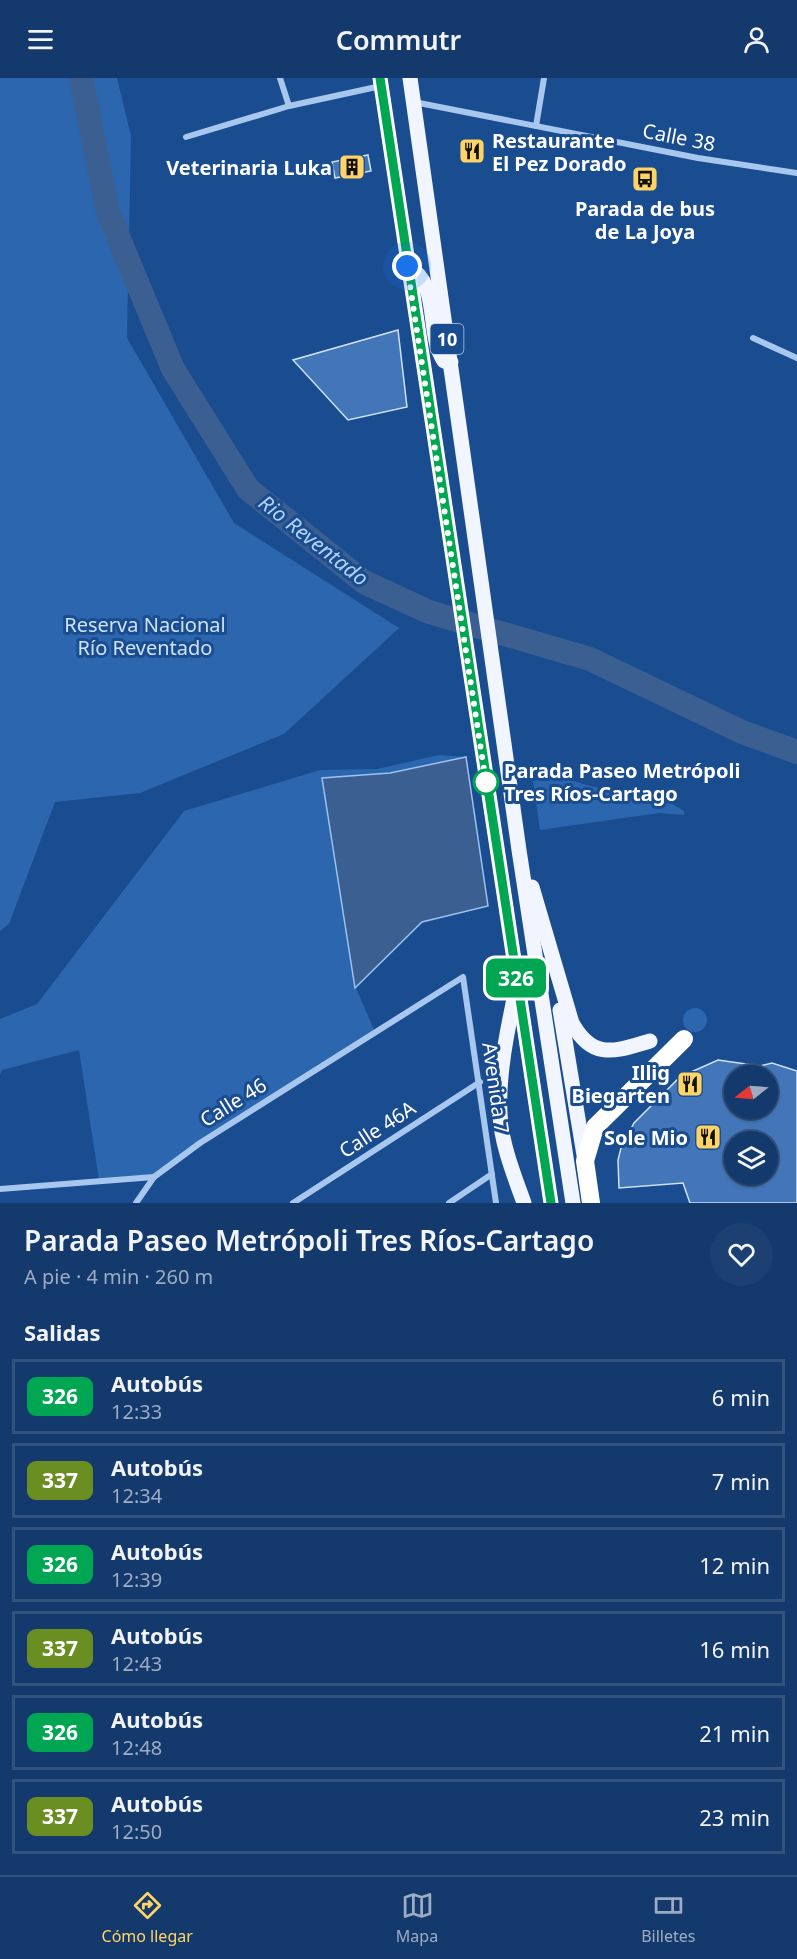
<!DOCTYPE html>
<html lang="es">
<meta charset="utf-8">
<style>
body{margin:0;font-family:"Noto Sans",sans-serif;background:#1d4072;color:#f1f3f6;height:100vh;display:flex;flex-direction:column;font-size:22px;white-space:nowrap}
*{box-sizing:border-box;margin:0}
p{font-size:20px;color:#9dacc2}
.icon{flex:none;width:33px;height:33px;fill:none;stroke:currentColor;stroke-width:2;stroke-linecap:round;stroke-linejoin:round}
.map{position:relative;height:1125px;overflow:hidden}
.side{display:flex;flex-direction:column;background:#14396c;flex:1}
.side>*{flex:none}
.badge{padding:0 12px;border-radius:9px;font-size:21px;line-height:39px}
.needle{width:39px;rotate:253deg}
.controls{position:absolute;left:724px;top:987px;display:grid;gap:12px}
.controls a{display:grid;place-items:center;width:54px;height:54px;border-radius:50%;background:#14396c;box-shadow:0 2px 4px #0004,0 0 0 2px #33537f;font-size:30px}
.you{position:absolute;width:30px;height:30px;margin:-15px;border:4px solid #fff;border-radius:50%;background:#1a73e8;box-shadow:0 0 0 9px #1a73e833}
.map>.badge{position:absolute;translate:-50% -50%;box-shadow:0 0 0 3px #fff}
h2{padding:0 24px;font-size:22px;line-height:54px}
.round{display:grid;place-items:center;flex:none;width:63px;height:63px;border-radius:32px;background:#1d4072}
.head{display:flex;align-items:center;justify-content:space-between;height:102px;padding:0 24px}
h1{font-size:28px;font-weight:600;line-height:45px}
ul{padding:0;list-style:none}
li{display:flex;align-items:center;gap:18px;height:75px;margin:0 12px 9px;padding:0 12px;border:3px solid #33537f;border-radius:0px}
li div{flex:1}
li b{display:block;font-size:22px}
li em{font-style:normal}
li .badge{min-width:66px;font-weight:700;text-align:center}
header{display:flex;justify-content:space-between;align-items:center;height:78px;padding:0 24px;background:#14396c;font-size:27px;font-weight:600}
.tabs{display:flex;justify-content:space-around;align-items:center;height:84px;border-top:2px solid #33537f;background:#14396c;font-size:16px;color:#9dacc2}
.tabs a{display:grid;justify-items:center;gap:3px}
.tabs .selected{color:#ffd466}
.map>svg:first-child{display:block}
.green{fill:#2c66ae}
.water{fill:#3b5f91;stroke:#9bc2f1;stroke-width:1.5}
.lines{fill:none;stroke-linecap:round;stroke-linejoin:round}
.river{stroke:#3b5f91;stroke-width:24}
.building{fill:#4276b8;stroke:#cee2fa;stroke-width:1.5;fill-rule:evenodd}
.street{stroke:#a8c7ef;stroke-width:6}
.primary{stroke:#f0f5ff;stroke-width:15}
.highway{stroke:#fff;stroke-width:18}
.line-casing{stroke:#fff;stroke-width:14}
.line{stroke:#00a651;stroke-width:9}
.walk{stroke:#fff;stroke-width:6;stroke-dasharray:0 10.8}
.stop-dot{fill:#fff;stroke:#00a651;stroke-width:3}
.labels{text-anchor:middle;dominant-baseline:central;stroke-width:6;stroke-linejoin:round;paint-order:stroke}
.shield{fill:#1a4c90;stroke:#bac9de;stroke-width:1.5}
.shield-label{font-size:18px;font-weight:bold;fill:#fff}
.street-label{font-size:20px;fill:#fff;stroke:#1a4c90}
.poi-label{font-size:20px;font-weight:bold;fill:#fff;stroke:#1a4c90;text-anchor:end}
.park-label{font-size:20px;fill:#cee2fa;stroke:#1a4c90}
.stop-label{font-size:20px;font-weight:bold;fill:#fff;stroke:#1a4c90;text-anchor:start}
.water-label{font-size:21px;font-style:italic;fill:#b4d1f6;stroke:#1a4c90}
</style>
<header><svg class="icon" aria-label="menu" viewBox="0 0 24 24"><path d="M4 6h16M4 12h16M4 18h16"/></svg>Commutr<svg class="icon" aria-label="person" viewBox="0 0 24 24"><circle cx="12" cy="8" r="4"/><path d="M4 21q1-7 8-7t8 7"/></svg></header>
<div class="map">
<svg width="797" height="1125" viewBox="0 0 797 1125">
<rect width="100%" height="100%" fill="#1a4c90"/>
<!-- green -->
<g class="green">
<path d="M0 0H117L131 58 127 260 234 445 399 550 284 656 140 715 55 724 9 846 0 853Z"/>
<path d="M439 677 466 679 488 828 422 844 356 910 375 954 154 1099 99 1102 79 972 2 992 0 997V941L37 926 184 733 320 692 377 691Z"/>
<path d="M554 698C580 703 605 717 631 710L632 724H669L684 733V737L659 735 540 752 533 703Z"/>
<circle cx="695" cy="942" r="12"/>
</g>
<!-- water -->
<path class="water" d="M466 679 488 828 422 844 355 910 322 700 390 695Z"/>
<g class="lines">
<!-- river -->
<path class="river" d="M81 0 108 134 173 291 248 411 364 504 429 534 590 581 742 654 797 674"/>
</g>
<!-- building -->
<g class="building">
<path d="M368 77 371 93 335 100 332 84Z"/>
<path d="M398 252 407 329 348 342 293 282Z"/>
<path d="M718 982 760 988 772 985 797 993V1125H690L683 1105 619 1110 618 1082 621 1070 634 1045 680 999ZM735 998H768V1030H735ZM735 1064H768V1096H735Z"/>
</g>
<g class="lines">
<!-- street -->
<g class="street">
<path d="M280 0 289 28"/>
<path d="M414 24 698 80 797 95"/>
<path d="M536 48 544 0"/>
<path d="M186 59 289 28 381 8"/>
<path d="M753 260 797 280"/>
<path d="M0 1111 154 1099 200 1065 463 899 496 1125"/>
<path d="M136 1125 154 1099"/>
<path d="M293 1125 480 1004"/>
<path d="M449 1125 492 1096"/>
</g>
<!-- primary -->
<g class="primary">
<path d="M380 0 551 1125"/>
<path d="M410 0 519 772 573 1125"/>
<path d="M407 188C442 206 425 255 444 283L451 284"/>
<path d="M532 809 572 945C593 983 615 973 650 963"/>
<path d="M515 916C507 954 498 997 500 1036 501 1065 514 1097 524 1125"/>
<path d="M560 932 585 1083"/>
</g>
<!-- highway -->
<path class="highway" d="M591 1125 585 1083 595 1049 684 961"/>
</g>
<g class="lines">
<defs>
<path id="line" d="M380 0 551 1125"/>
</defs>
<!-- line casing -->
<use href="#line" class="line-casing"/>
<!-- line -->
<use href="#line" class="line"/>
<!-- walk -->
<path class="walk" d="M407 188 487 711 486 704"/>
</g>
<!-- icons -->
<defs>
<symbol id="restaurant-square" viewBox="-11 -11 22 22"><rect x="-9" y="-9" width="18" height="18" rx="4" fill="#ffd466" stroke="#1a4c90"/><path d="M-5-6h1v4h1v-4h1v4h1v-4h1v5L-1.5 .5V6h-2V.5L-5-1ZM5-6V6H3V1.5H1.5Q1.5-4 5-6Z" fill="#111"/></symbol>
<symbol id="building-square" viewBox="-11 -11 22 22"><rect x="-9" y="-9" width="18" height="18" rx="4" fill="#ffd466" stroke="#1a4c90"/><path d="M-4-6H4V6H1V3H-1V6H-4ZM-2.5-4.3h1.7v1.8h-1.7ZM.8-4.3h1.7v1.8H.8ZM-2.5-1h1.7V.8h-1.7ZM.8-1h1.7V.8H.8Z" fill="#111"/></symbol>
<symbol id="bus-square" viewBox="-11 -11 22 22"><rect x="-9" y="-9" width="18" height="18" rx="4" fill="#ffd466" stroke="#1a4c90"/><path d="M-5-6H5V4H4V6H2V4H-2V6H-4V4H-5ZM-3.5-4V0h7V-4ZM-3.5 1.2v1.5H-2V1.2ZM2 1.2v1.5H3.5V1.2Z" fill="#111"/></symbol>
</defs>
<g fill-rule="evenodd">
<use href="#restaurant-square" x="457" y="58" width="30" height="30"/>
<use href="#building-square" x="337" y="74" width="30" height="30"/>
<use href="#bus-square" x="630" y="86" width="30" height="30"/>
<use href="#restaurant-square" x="675" y="991" width="30" height="30"/>
<use href="#restaurant-square" x="693" y="1044" width="30" height="30"/>
</g>
<!-- markers -->
<circle class="stop-dot" cx="486" cy="704" r="12"/>
<g class="labels">
<!-- shield labels -->
<rect class="shield" x="430.5" y="246" width="33" height="30" rx="4.5"/>
<g class="shield-label">
<text x="447" y="261">10</text>
</g>
<!-- street labels -->
<g class="street-label">
<text transform="translate(679 59) rotate(11)">Calle 38</text>
<text transform="translate(496 1010) rotate(82)">Avenida 7</text>
<text transform="translate(233 1024) rotate(-32)">Calle 46</text>
<text transform="translate(377 1051) rotate(-33)">Calle 46A</text>
</g>
<!-- poi labels -->
<g class="poi-label">
<text x="492" y="62" text-anchor="start">Restaurante<tspan x="492" dy="23">El Pez Dorado</tspan></text>
<text x="332" y="89">Veterinaria Luka</text>
<text x="645" y="130" text-anchor="middle">Parada de bus<tspan x="645" dy="23">de La Joya</tspan></text>
<text x="670" y="994">Illig<tspan x="670" dy="23">Biegarten</tspan></text>
<text x="688" y="1059">Sole Mio</text>
</g>
<!-- park labels -->
<g class="park-label">
<text x="145" y="546">Reserva Nacional<tspan x="145" dy="23">Río Reventado</tspan></text>
</g>
<!-- stop labels -->
<g class="stop-label">
<text x="504" y="692">Parada Paseo Metrópoli<tspan x="504" dy="23">Tres Ríos-Cartago</tspan></text>
</g>
<!-- water labels -->
<g class="water-label">
<text transform="translate(314 462) rotate(38)">Rio Reventado</text>
</g>
</g>
</svg>
<div class="controls">
<a><svg class="needle" viewBox="-14 -14 28 28"><path d="M0-13l5 13h-10z" fill="#e53935"/><path d="M0 13l5-13h-10z" fill="#9dacc2"/></svg></a>
<a><svg class="icon" aria-label="layers" viewBox="0 0 24 24"><path d="M12 4l9 5-9 5-9-5zM3 14l9 5 9-5"/></svg></a>
</div>
<div class="you" style="left:407px;top:188px"></div>
<b class="badge" style="left:516px;top:900px;background:#00a651;color:#fff">326</b>
</div>
<section class="side">
<div class="head"><div><h1>Parada Paseo Metrópoli Tres Ríos-Cartago</h1><p>A pie · 4 min · 260 m</p></div><a class="round"><svg class="icon" aria-label="heart" viewBox="0 0 24 24"><path d="M12 20l-8-8c-3-5 5-10 8-4 3-6 11-1 8 4z"/></svg></a></div>
<h2>Salidas</h2>
<ul>
<li><span class="badge" style="background:#00a651;color:#fff">326</span><div><b>Autobús</b><p>12:33</p></div><em>6 min</em></li>
<li><span class="badge" style="background:#6b8e23;color:#fff">337</span><div><b>Autobús</b><p>12:34</p></div><em>7 min</em></li>
<li><span class="badge" style="background:#00a651;color:#fff">326</span><div><b>Autobús</b><p>12:39</p></div><em>12 min</em></li>
<li><span class="badge" style="background:#6b8e23;color:#fff">337</span><div><b>Autobús</b><p>12:43</p></div><em>16 min</em></li>
<li><span class="badge" style="background:#00a651;color:#fff">326</span><div><b>Autobús</b><p>12:48</p></div><em>21 min</em></li>
<li><span class="badge" style="background:#6b8e23;color:#fff">337</span><div><b>Autobús</b><p>12:50</p></div><em>23 min</em></li>
</ul>
</section>
<nav class="tabs">
<a class="selected"><svg class="icon" aria-label="directions" viewBox="0 0 24 24"><path d="M12 3l9 9-9 9-9-9zM9 14v-3h6M13 9l2 2-2 2"/></svg>Cómo llegar</a>
<a><svg class="icon" aria-label="map" viewBox="0 0 24 24"><path d="M3 6l6-2 6 2 6-2v14l-6 2-6-2-6 2zM9 4v14M15 6v14"/></svg>Mapa</a>
<a><svg class="icon" aria-label="tickets" viewBox="0 0 24 24"><path d="M3 7h18v10H3zM15 7v10"/></svg>Billetes</a>
</nav>
